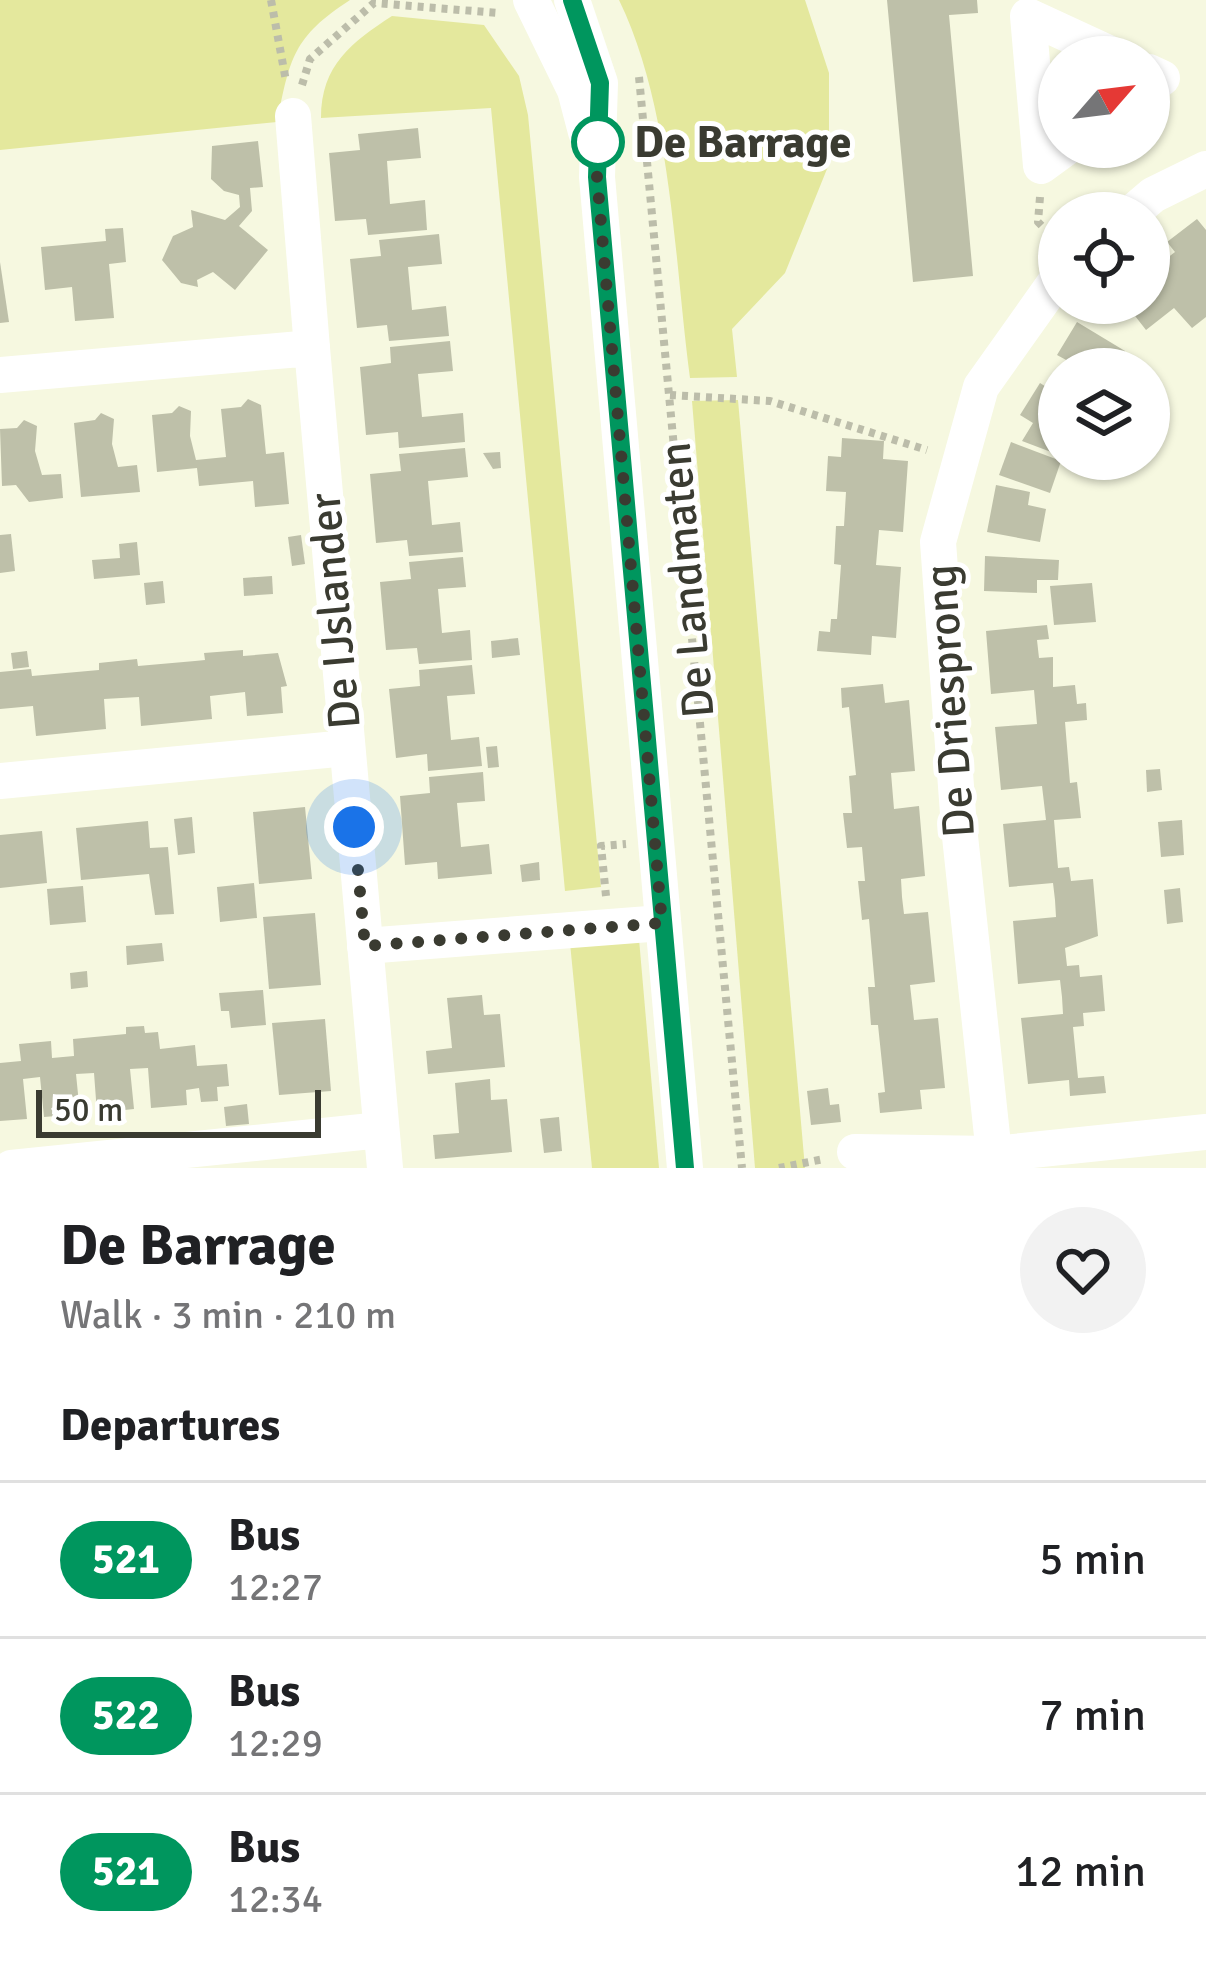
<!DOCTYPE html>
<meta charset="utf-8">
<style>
body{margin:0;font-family:Signika,sans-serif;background:#f2f2f2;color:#202124;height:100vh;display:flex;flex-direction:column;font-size:45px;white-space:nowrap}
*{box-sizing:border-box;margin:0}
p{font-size:39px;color:#757577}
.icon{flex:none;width:66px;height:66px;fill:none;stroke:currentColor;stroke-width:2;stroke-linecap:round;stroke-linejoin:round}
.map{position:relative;height:1168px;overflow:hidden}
.details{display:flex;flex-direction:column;background:#fff;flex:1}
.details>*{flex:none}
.badge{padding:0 24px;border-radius:39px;font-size:42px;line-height:78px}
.needle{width:78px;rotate:62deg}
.tools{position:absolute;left:1038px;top:36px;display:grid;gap:24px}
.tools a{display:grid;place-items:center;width:132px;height:132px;border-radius:50%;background:#fff;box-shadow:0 3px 9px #0004;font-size:60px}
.scale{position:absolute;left:36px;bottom:30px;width:285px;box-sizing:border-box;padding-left:12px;border:6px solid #3a3b31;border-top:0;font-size:33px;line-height:42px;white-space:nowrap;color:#3a3b31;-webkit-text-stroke:9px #fff;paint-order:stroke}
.you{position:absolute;width:60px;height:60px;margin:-30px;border:9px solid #fff;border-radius:50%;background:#1a73e8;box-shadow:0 0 0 18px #1a73e833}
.map>.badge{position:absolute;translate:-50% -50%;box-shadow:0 0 0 6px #fff}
h2{padding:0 60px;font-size:45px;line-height:108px}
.round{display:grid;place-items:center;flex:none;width:126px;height:126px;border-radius:63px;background:#f2f2f2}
.headline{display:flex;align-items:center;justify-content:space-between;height:204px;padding:0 60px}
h1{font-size:57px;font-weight:800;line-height:90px}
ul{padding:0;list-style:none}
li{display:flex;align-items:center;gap:36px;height:156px;padding:0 60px;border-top:3px solid #e0e0e0}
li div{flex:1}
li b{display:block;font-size:45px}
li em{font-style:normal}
li .badge{min-width:132px;font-weight:700;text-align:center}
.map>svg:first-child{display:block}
.green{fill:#e4e89d}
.building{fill:#bec0a9}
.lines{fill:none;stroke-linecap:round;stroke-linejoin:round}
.path{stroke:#bcbdaa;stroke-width:8;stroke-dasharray:6 6;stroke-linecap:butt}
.minor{stroke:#fff;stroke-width:36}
.line-casing{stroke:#fff;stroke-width:27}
.line{stroke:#00965e;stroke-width:18}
.walk{stroke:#3a3b31;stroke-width:12;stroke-dasharray:0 21.6}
.stop-dot{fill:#fff;stroke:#00965e;stroke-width:6}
.labels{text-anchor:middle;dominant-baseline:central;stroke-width:10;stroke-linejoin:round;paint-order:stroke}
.stop-label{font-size:45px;font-weight:bold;fill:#3a3b31;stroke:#fff;text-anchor:start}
.street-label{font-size:45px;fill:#3a3b31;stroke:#fff}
</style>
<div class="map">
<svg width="1206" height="1168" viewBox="0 0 1206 1168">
<rect width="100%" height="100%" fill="#f6f8e0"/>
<!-- green -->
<g class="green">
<path d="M0 0H350C293 37 290 58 277 122L0 150Z"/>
<path d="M619 0H805L829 73V164L785 273 732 329 737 377 690 378C674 258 672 109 619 0Z"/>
<path d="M392 16 484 25 519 76 528 115 601 887 565 891 491 108 321 118C321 65 352 42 392 16Z"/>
<path d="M738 400 805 1168H755L692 401Z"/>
<path d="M639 939 659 1168H592L570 943Z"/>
</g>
<!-- building -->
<g class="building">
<path d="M887 0H977L978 13 949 15 973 276 913 282Z"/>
<path d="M418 128 421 158 387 161 390 204 425 200 427 230 368 235 366 219 335 221 329 153 360 150 358 134Z"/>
<path d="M258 141 263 187 250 188 252 211 239 226 268 250 235 290 213 272 197 280 198 287 181 283 162 260 173 236 193 227 191 210 225 220 240 207 239 195 224 191 211 179 212 146Z"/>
<path d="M1197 219 1206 230V317L1192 328 1174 308 1146 330 1125 303H1149V272L1175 252 1167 242Z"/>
<path d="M123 228 126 262 109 264 114 318 75 321 72 287 45 290 41 247 106 241 105 229Z"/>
<path d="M439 234 442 264 408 267 412 310 446 306 449 336 389 341 387 325 357 328 350 259 381 256 379 240Z"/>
<path d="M0 262 9 322 0 323Z"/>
<path d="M1077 322 1125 351 1115 369H1064L1068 361 1057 355Z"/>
<path d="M450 341 453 371 418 374 422 417 463 413 465 442 399 448 398 432 366 435 360 367 391 363 390 347Z"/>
<path d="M1059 377V455L1022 441 1033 423 1020 415 1040 383 1051 390Z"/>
<path d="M248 399 261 405 266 454 284 452 289 504 255 507 253 481 199 486 197 468 157 472 152 415 172 413 179 406 191 411 190 436 196 460 226 457 221 409 241 407Z"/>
<path d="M101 413 114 419 112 444 118 467 137 465 140 492 81 497 74 423 95 420Z"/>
<path d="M24 420 37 426 35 451 42 475 61 474 63 498 29 502 16 485 2 486 0 429 17 428Z"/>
<path d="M842 438 884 441 883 459 908 461 903 532 879 530 876 565 901 567 896 638 872 636 871 655 817 651 819 631 830 632 831 619H837L841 565 834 564 836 526H844L846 492 826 491 828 456 841 457Z"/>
<path d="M1011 442 1061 461 1050 493 999 475Z"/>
<path d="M465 448 468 477 428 481 432 525 460 522 463 552 409 556 407 540 376 543 370 474 401 471 399 454Z"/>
<path d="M500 452 501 468 493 469 483 453Z"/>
<path d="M996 485 1030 492 1028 505 1046 509 1040 542 987 532Z"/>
<path d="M11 534 15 571 0 573V535Z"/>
<path d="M301 535 305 564 292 566 288 537Z"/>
<path d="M137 542 140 575 94 579 92 560 120 558 119 544Z"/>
<path d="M985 556 1059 560 1058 580H1037V593L984 591Z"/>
<path d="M463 557 466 587 438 589 442 633 470 630 472 660 419 664 417 648 386 650 380 582 411 579 409 562Z"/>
<path d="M272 576 273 594 244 596 243 578Z"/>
<path d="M163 581 165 603 146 605 144 583Z"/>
<path d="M1092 583 1096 622 1054 625 1050 586Z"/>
<path d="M1047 625 1049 639 1037 640 1039 658 1053 657V687L1075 685 1077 704 1086 703 1087 720 1065 722 1070 783 1077 782 1081 818 1054 820 1058 868 1069 867 1071 881 1093 879 1098 936 1065 948 1067 966 1079 965 1080 977 1102 975 1105 1011 1083 1013 1084 1026 1073 1027 1078 1078 1104 1076 1106 1093 1070 1096 1069 1080 1028 1084 1021 1018 1063 1014 1062 997 1060 980 1018 984 1013 921 1056 917 1055 900 1053 883 1009 887 1003 824 1046 820 1042 786 1001 790 995 727 1037 724 1034 690 991 694 986 631Z"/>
<path d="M518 638 520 655 492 658 491 641Z"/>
<path d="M243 650V656L278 653 287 686 281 687 283 713 247 716 245 692 210 696 212 719 141 726 139 697 104 699 106 729 36 736 33 706 0 709V672L31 669 32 676 99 670V663L137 659 138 666 195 661 205 660 204 653Z"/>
<path d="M27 651 29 667 13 669 11 653Z"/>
<path d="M472 665 475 694 447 696 451 740 479 737 482 766 428 771 427 754 396 758 389 689 420 686 419 670Z"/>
<path d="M883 684 885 703 909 700 915 771 891 773 894 809 919 806 925 876 901 879 902 897 904 914 928 912 935 982 910 985 914 1020 938 1018 945 1088 920 1090 922 1109 880 1113 878 1093 885 1092 878 1025H871L868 987H875L869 919 862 920 858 881H865L862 847 847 848 843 813H852L849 776 856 775 849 707 842 708 841 688Z"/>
<path d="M497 746 499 767 488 768 486 747Z"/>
<path d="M1160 769 1162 790 1147 792 1146 770Z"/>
<path d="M483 772 485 801 457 803 461 847 489 844 492 874 438 879 437 862 405 865 400 796 430 793 429 777Z"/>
<path d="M305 807 312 879 259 884 253 812Z"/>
<path d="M192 817 195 853 178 855 174 819Z"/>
<path d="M1182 820 1184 855 1161 857 1158 822Z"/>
<path d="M148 821 150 848 168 847 174 914 155 915 149 874 81 880 76 828Z"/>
<path d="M42 831 47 883 0 888V835Z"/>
<path d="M539 862 540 880 522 882 520 865Z"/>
<path d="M254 883 257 918 220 922 217 887Z"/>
<path d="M83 886 86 922 50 925 47 889Z"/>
<path d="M1180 888 1183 922 1167 924 1164 890Z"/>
<path d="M315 913 321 985 269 989 263 917Z"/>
<path d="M162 943 164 961 127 965 126 946Z"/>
<path d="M87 971 88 987 71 989 70 973Z"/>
<path d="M263 990 266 1025 231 1028 229 1011H221L219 993Z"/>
<path d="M482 995 484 1015 500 1014 505 1067 428 1074 426 1051 452 1048 447 998Z"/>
<path d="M325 1019 331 1091 279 1095 272 1023Z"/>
<path d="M144 1026 145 1033 158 1032 160 1049 195 1045 197 1066 227 1064 229 1086 217 1087 218 1101 201 1102 199 1088 186 1090 187 1105 151 1108 148 1068 130 1069 134 1109 97 1113 94 1073 76 1074 80 1114 44 1117 40 1077 23 1079 27 1119 0 1121V1063L21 1061 19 1044 51 1041 52 1058 74 1056 73 1039 126 1034V1027Z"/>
<path d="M490 1079 491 1100 507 1099 512 1152 435 1159 433 1135 459 1133 455 1083Z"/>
<path d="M828 1088 830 1105 839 1104 841 1122 811 1125 807 1091Z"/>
<path d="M247 1104 249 1124 226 1126 224 1107Z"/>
<path d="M559 1117 562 1151 544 1153 540 1119Z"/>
</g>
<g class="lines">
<!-- path -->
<g class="path">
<path d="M271 0 286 81"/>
<path d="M639 77 742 1168"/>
<path d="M302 85 310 59 374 3 498 13"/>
<path d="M1040 197 1038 222 1057 241"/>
<path d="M670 395 770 401 927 450"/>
<path d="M606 896 601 846 626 844"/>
<path d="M779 1168 824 1159"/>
</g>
<!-- minor -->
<g class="minor">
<path d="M531 0 575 90 586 132"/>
<path d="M572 0 600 83 597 177 685 1168"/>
<path d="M1149 72 1162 78 1149 87"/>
<path d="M293 116 312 348"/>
<path d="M1067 147 1041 166 1028 16 1117 57"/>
<path d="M1132 213 1153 195 1206 169"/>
<path d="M0 375 312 348 385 1168"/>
<path d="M0 781 347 748"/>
<path d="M365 946 662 923"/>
<path d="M855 1152 994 1154 1206 1132"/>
<path d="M994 1154 959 827 938 542 981 387 1059 277"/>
<path d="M11 1168 381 1130"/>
</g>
</g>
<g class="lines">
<defs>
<path id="line" d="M572 0 600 83 597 177 685 1168"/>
</defs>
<!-- line casing -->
<use href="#line" class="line-casing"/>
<!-- line -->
<use href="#line" class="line"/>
<!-- walk -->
<path class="walk" d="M354 827 365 946 662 923 597 177 598 130V142"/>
</g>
<!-- markers -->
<circle class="stop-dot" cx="598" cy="142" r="24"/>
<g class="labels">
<!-- stop labels -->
<g class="stop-label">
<text x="634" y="142">De Barrage</text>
</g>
<!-- street labels -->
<g class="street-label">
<text transform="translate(687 580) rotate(-95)">De Landmaten</text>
<text transform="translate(335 611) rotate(-95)">De IJslander</text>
<text transform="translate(950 701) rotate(-94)">De Driesprong</text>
</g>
</g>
</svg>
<div class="tools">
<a><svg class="needle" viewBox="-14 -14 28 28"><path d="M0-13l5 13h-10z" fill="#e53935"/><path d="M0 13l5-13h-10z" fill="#757577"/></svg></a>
<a><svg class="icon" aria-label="locate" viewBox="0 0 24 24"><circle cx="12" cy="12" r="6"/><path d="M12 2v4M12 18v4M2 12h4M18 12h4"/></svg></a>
<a><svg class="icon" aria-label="layers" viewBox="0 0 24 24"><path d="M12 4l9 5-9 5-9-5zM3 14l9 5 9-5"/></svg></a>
</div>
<div class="scale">50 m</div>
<div class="you" style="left:354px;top:827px"></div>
</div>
<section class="details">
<div class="headline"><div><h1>De Barrage</h1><p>Walk · 3 min · 210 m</p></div><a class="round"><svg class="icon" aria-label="heart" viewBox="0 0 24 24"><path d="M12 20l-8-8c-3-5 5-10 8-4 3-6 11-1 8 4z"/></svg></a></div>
<h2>Departures</h2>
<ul>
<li><span class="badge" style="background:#00965e;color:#fff">521</span><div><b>Bus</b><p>12:27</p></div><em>5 min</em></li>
<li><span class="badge" style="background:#00965e;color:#fff">522</span><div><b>Bus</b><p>12:29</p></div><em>7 min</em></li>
<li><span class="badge" style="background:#00965e;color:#fff">521</span><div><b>Bus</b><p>12:34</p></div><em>12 min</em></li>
</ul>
</section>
